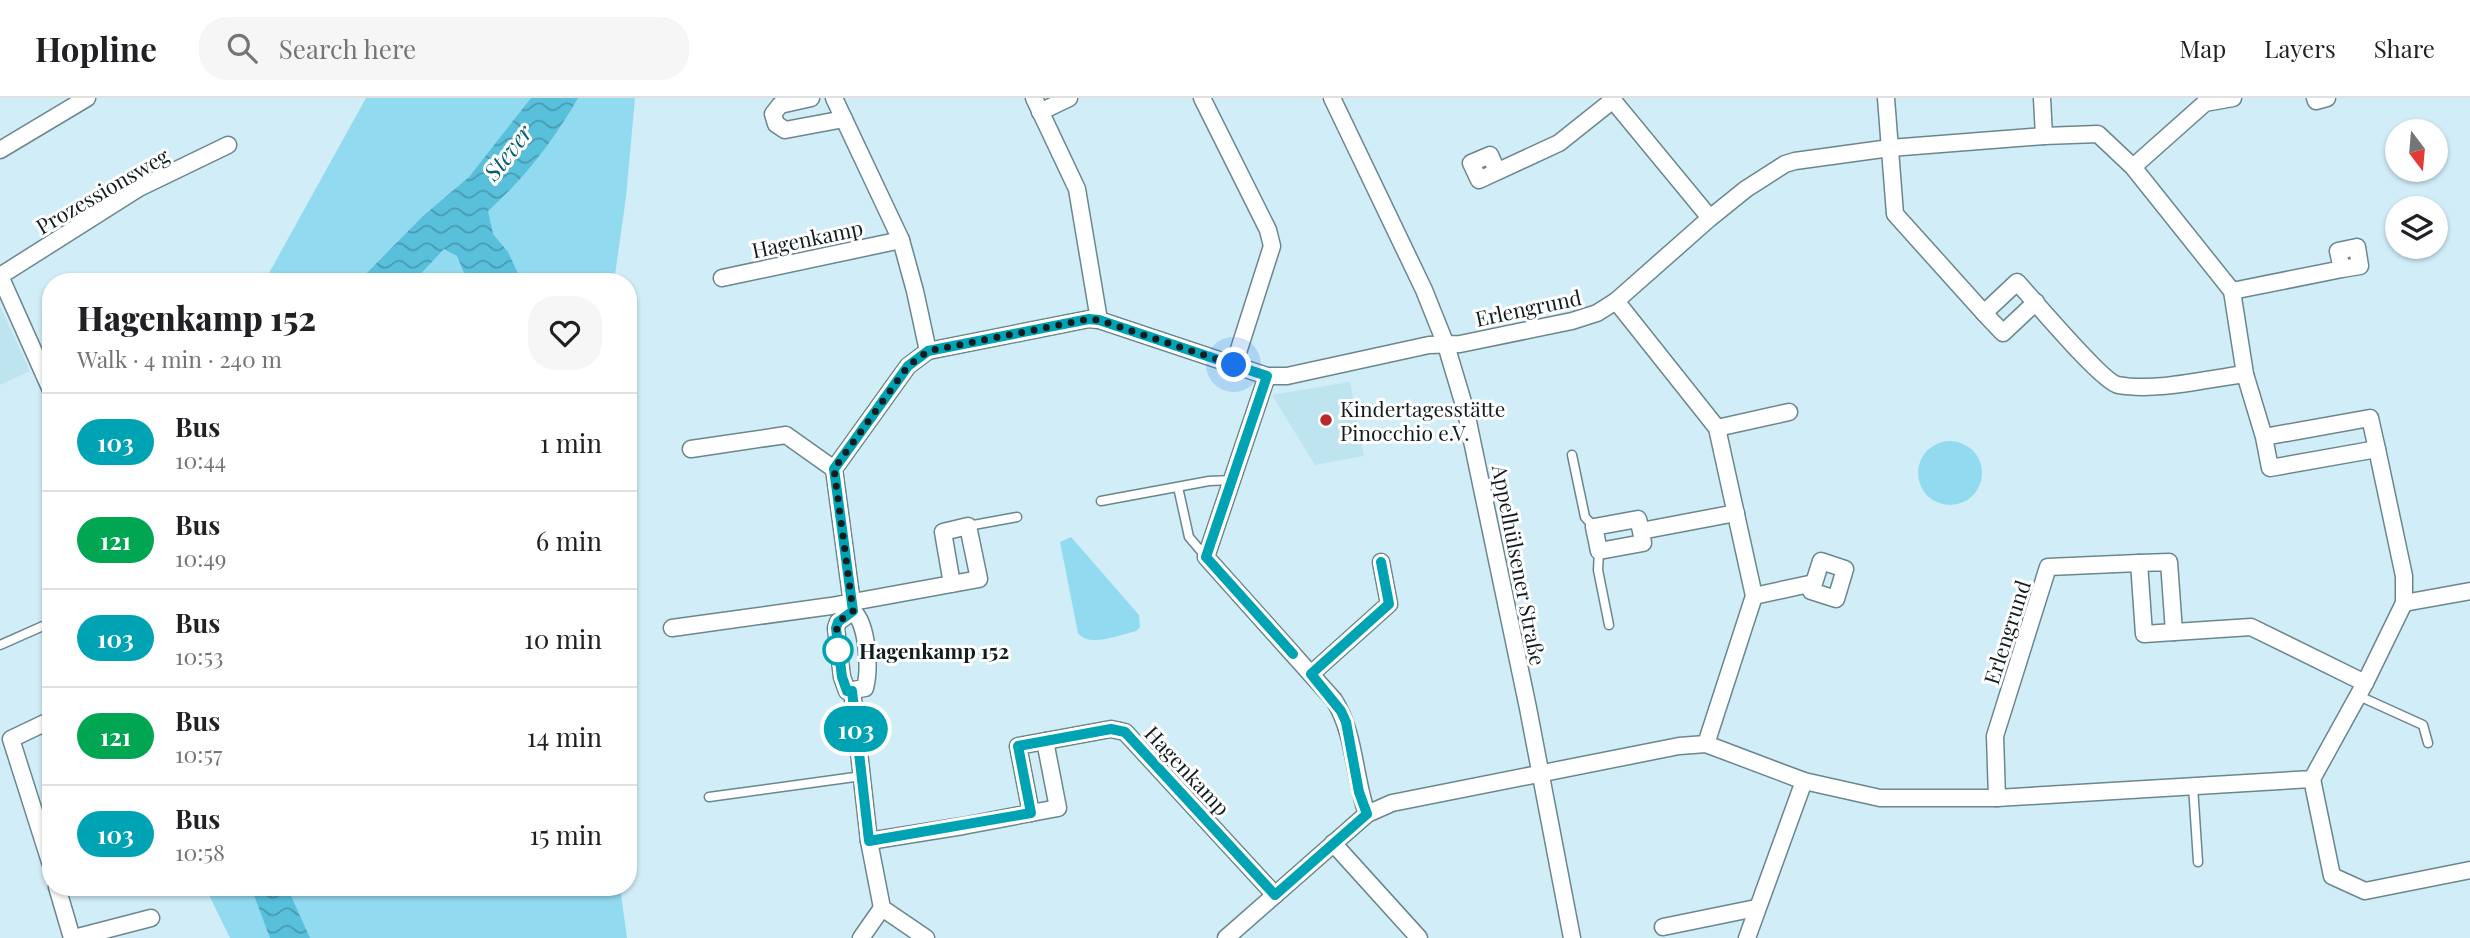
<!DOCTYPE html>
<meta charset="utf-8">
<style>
body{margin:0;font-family:"Playfair Display",serif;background:#f6f6f6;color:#202124;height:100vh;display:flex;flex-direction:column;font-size:26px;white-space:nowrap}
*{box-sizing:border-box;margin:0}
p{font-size:23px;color:#757577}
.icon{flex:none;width:38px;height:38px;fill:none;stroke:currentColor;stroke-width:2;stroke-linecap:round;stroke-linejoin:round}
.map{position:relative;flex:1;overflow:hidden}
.panel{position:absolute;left:42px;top:175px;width:595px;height:623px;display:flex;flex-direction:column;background:#fff;border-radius:28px;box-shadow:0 2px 5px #0004}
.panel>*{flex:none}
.badge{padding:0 14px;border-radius:23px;font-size:24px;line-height:46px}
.needle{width:46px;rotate:164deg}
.fabs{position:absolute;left:2385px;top:21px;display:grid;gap:14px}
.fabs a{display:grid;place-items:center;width:63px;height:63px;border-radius:50%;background:#fff;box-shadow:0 2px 5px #0004;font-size:35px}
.you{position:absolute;width:35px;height:35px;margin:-18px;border:5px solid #fff;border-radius:50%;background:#1a73e8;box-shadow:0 0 0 10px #1a73e833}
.map>.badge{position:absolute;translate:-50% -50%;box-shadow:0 0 0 4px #fff}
.round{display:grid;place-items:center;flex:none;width:74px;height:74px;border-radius:28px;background:#f6f6f6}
.overview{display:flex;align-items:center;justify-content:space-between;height:119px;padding:0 35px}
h1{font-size:33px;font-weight:800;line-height:52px}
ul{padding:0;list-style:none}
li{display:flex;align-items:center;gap:21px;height:98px;padding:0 35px;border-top:2px solid #e0e0e0}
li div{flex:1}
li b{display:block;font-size:26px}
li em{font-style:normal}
li .badge{min-width:77px;font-weight:700;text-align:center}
header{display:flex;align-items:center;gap:42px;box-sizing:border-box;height:98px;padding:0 35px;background:#fff;border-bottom:2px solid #e0e0e0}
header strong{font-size:33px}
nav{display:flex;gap:38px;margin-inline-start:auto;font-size:24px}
.search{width:490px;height:63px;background:#f6f6f6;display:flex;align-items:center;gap:18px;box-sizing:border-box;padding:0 24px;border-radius:28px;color:#757577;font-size:26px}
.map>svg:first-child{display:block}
.built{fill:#bee4f0}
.green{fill:#92daf0}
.water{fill:url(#water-waves)}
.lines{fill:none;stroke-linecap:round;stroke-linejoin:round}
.service-casing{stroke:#6b868e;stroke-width:11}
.minor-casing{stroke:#6b868e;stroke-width:19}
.service{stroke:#fff;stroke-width:8}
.minor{stroke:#fff;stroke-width:16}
.line-casing{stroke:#fff;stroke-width:16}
.line{stroke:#00a3b4;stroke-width:10}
.walk{stroke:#121d20;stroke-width:7;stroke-dasharray:0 12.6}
.poi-dot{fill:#b9292b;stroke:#fff;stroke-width:2.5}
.stop-dot{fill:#fff;stroke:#00a3b4;stroke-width:3.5}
.labels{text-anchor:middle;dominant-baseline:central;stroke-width:6;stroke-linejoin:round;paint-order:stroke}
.street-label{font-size:21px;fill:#121d20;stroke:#fff}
.poi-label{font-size:21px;fill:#121d20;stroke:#fff;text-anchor:start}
.stop-label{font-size:21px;font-weight:bold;fill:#121d20;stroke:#fff;text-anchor:start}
.water-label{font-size:23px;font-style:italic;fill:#025e72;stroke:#fff}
</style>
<header>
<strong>Hopline</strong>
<div class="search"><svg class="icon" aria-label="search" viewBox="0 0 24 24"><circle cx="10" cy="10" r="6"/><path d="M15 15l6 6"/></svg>Search here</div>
<nav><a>Map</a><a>Layers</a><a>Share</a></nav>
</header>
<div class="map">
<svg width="2470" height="840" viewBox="0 0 2470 840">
<defs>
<pattern id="water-waves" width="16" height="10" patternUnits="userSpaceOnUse" patternTransform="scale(1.75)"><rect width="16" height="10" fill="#59c0dc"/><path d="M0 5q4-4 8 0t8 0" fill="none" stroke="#489bb2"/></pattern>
</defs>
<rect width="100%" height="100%" fill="#d1eef8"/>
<!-- built -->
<g class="built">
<path d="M0 208 30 273 0 287Z"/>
<path d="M1350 284 1364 358 1315 367 1272 297Z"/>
</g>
<!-- green -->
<g class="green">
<path d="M366 0H635L626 99 614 184H264Z"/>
<circle cx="1950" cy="375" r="32"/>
<path d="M1071 439 1139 517 1140 529 1136 533C1119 537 1089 550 1078 535L1060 444Z"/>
<path d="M205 789H620L627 840H230Z"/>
</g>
<!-- water -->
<g class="water">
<path d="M531 0H578C554 42 524 81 488 113L493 136 508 154 522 184H468L457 158 444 151 413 184H358L423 118 469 79Z"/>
<path d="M251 789H287L310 840H270Z"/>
</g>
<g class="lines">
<defs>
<g id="service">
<path d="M1572 357 1585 419 1594 429"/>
<path d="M1178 389 1189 439 1206 459"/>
<path d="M1101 403 1209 383 1232 382"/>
<path d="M968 428 1017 419"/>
<path d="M1599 453 1598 472 1609 527"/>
<path d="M0 547 43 528"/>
<path d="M2359 598 2423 627 2428 645"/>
<path d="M2193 688 2198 764"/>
<path d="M709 699 862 678"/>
</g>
<g id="minor">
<path d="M811 0 780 7 773 16 776 26 785 32 844 21"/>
<path d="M834 0 901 142 915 193 928 253"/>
<path d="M1034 0 1077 91 1099 222"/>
<path d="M1202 0 1268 132 1272 148 1234 267"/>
<path d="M1332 0 1424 192 1446 247 1466 314 1528 610 1572 840"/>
<path d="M1611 0 1710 120"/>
<path d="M1886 0 1895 116 1984 215"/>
<path d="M2042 0 2044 38"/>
<path d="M2315 0 2316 3 2327 0"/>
<path d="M1040 14 1069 0"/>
<path d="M0 52 87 0"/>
<path d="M2133 69 2205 5 2233 0"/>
<path d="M1497 73 1490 57 1471 65 1479 82 1559 45 1613 2"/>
<path d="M0 178 139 90 228 47"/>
<path d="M0 178 51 292"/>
<path d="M722 180 901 142"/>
<path d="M2232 193 2342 171 2360 168 2357 149 2338 153 2342 171"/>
<path d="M1616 203 1717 330 1754 498 1706 646"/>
<path d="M2036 204 2003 235 1984 215 2017 184C2033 201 2102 284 2118 287 2156 294 2207 281 2245 276"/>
<path d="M1267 278 1206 459 1334 602C1355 635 1354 679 1367 716"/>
<path d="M1717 330 1789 314"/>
<path d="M691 351 786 337 834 371"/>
<path d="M1641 433 1643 445 1599 453 1594 429 1638 421 1641 433 1736 415"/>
<path d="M2139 465 2169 464 2174 534"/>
<path d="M1754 498 1814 485 1811 493 1836 501 1845 471 1821 463 1814 485"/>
<path d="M2404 505 2470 493"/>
<path d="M853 513 838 524 836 530 842 579 847 593 865 590C870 571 868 527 853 513L834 371 908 268 928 253 1089 221 1099 222 1267 278H1287L1429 247 1460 246 1572 223 1597 215 1616 203 1710 120 1746 91 1785 66 1795 63 1890 50 2044 38 2098 36 2133 69 2232 193 2245 276 2264 339 2270 370 2377 351 2370 320 2264 339"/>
<path d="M672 530 831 508 979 481 968 428 943 434 952 486"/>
<path d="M1311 576 1389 506 1381 464"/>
<path d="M852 592 869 743 882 810 926 840"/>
<path d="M51 622 11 641 51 767"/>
<path d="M2312 681 2332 778 2365 793 2470 772"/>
<path d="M1997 700 1995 638 2048 469 2139 465 2144 536 2251 529 2365 585"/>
<path d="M1031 715 1058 710 1045 643"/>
<path d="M869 743 963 728 1031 715 1018 648 1111 631 1125 634 1275 797"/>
<path d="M1333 745 1419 840"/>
<path d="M57 789 72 840"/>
<path d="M1663 829 1756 810"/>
<path d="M74 840 151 820"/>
<path d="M861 840 882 810"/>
<path d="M1226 840 1367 716 1392 705 1679 648 1706 646 1804 683 1880 700H1997L2312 681 2365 585 2404 505V478L2377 351"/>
<path d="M1747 840 1804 683"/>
</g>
</defs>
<!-- service casing -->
<use href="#service" class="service-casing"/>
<!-- minor casing -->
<use href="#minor" class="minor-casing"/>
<!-- service -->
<use href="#service" class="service"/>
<!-- minor -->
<use href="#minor" class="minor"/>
</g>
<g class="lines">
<defs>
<path id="line" d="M1293 556 1206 459 1267 278 1099 222 1089 221 928 253 908 268 834 371 853 513 838 524 836 530 842 579 847 593H852L869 743 1031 715 1018 648 1111 631 1125 634 1275 797 1367 716 1359 694 1346 624 1341 613 1311 576 1389 506 1381 464"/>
</defs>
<!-- line casing -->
<use href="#line" class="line-casing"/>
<!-- line -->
<use href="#line" class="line"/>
<!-- walk -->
<path class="walk" d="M838 552 839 554C836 531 832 526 853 513L834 371 908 268 928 253 1089 221 1099 222 1234 267"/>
</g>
<!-- markers -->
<circle class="poi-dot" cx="1326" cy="322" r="7"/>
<circle class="stop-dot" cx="838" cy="552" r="14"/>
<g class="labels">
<!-- street labels -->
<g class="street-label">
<text transform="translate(102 92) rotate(-30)">Prozessionsweg</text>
<text transform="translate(807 140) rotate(-12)">Hagenkamp</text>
<text transform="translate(1528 209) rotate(-12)">Erlengrund</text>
<text transform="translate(1520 467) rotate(79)">Appelhülsener Straße</text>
<text transform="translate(2006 534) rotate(-72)">Erlengrund</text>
<text transform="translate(1188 672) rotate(47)">Hagenkamp</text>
</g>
<!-- poi labels -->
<g class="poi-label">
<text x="1340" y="310">Kindertagesstätte<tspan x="1340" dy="24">Pinocchio e.V.</tspan></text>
</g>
<!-- stop labels -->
<g class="stop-label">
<text x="859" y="552">Hagenkamp 152</text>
</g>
<!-- water labels -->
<g class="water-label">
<text transform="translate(507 54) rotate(-52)">Stever</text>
</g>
</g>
</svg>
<div class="fabs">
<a><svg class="needle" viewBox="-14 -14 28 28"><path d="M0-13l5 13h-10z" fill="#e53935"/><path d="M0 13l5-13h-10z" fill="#757577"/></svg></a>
<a><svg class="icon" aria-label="layers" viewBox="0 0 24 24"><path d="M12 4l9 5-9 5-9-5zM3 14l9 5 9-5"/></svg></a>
</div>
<div class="you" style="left:1234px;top:267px"></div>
<b class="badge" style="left:856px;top:631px;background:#00a3b4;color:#fff">103</b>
<section class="panel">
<div class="overview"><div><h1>Hagenkamp 152</h1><p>Walk · 4 min · 240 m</p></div><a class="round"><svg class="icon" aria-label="heart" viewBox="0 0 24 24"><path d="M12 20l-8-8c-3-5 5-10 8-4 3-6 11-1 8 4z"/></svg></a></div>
<ul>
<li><span class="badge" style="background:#00a3b4;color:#fff">103</span><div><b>Bus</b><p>10:44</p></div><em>1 min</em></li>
<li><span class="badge" style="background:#00a651;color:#fff">121</span><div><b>Bus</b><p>10:49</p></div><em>6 min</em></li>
<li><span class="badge" style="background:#00a3b4;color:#fff">103</span><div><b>Bus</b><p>10:53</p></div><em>10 min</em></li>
<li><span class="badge" style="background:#00a651;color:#fff">121</span><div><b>Bus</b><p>10:57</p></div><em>14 min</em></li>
<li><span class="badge" style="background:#00a3b4;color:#fff">103</span><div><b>Bus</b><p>10:58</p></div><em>15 min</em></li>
</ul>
</section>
</div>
